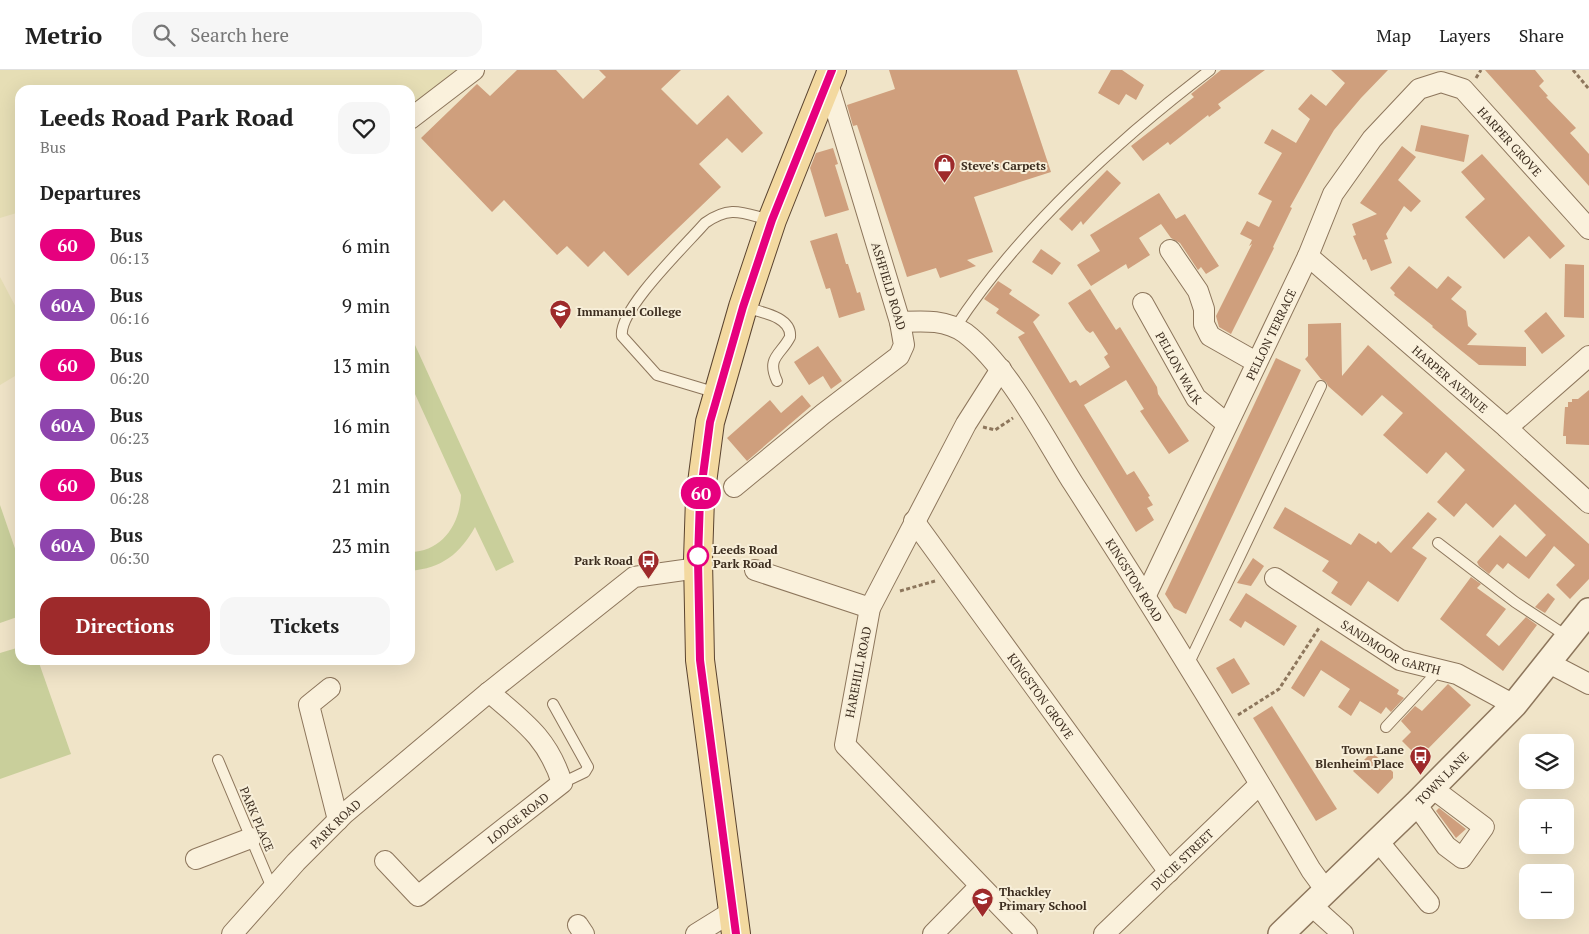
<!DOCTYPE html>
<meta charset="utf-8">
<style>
body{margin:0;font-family:"PT Serif",serif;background:#f6f6f6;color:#222;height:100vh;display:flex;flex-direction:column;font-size:19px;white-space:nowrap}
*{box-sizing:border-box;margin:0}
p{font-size:16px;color:#767676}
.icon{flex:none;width:28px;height:28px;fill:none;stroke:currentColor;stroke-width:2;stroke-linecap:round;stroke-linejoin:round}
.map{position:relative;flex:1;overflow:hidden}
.sheet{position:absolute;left:15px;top:15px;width:400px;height:580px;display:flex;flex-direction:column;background:#fff;border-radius:15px;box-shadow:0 5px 20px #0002}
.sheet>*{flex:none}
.badge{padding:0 10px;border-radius:16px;font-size:18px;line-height:32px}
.controls{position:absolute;left:1519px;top:664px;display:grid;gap:10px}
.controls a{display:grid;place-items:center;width:55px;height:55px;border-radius:10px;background:#fff;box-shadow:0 5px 20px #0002;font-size:25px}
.map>.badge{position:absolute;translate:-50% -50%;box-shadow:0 0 0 2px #fff}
h2{padding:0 25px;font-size:19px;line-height:45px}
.round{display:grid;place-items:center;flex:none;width:52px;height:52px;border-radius:15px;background:#f6f6f6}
.overview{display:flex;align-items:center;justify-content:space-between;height:85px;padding:0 25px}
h1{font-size:24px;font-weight:700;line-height:38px}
.button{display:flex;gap:10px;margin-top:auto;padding:10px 25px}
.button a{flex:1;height:58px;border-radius:15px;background:#9e2a2b;color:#fff;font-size:20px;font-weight:700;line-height:58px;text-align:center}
.button a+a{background:#f6f6f6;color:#222}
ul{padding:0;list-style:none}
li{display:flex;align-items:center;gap:15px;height:60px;padding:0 25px}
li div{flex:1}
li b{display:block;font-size:19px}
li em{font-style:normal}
li .badge{min-width:55px;font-weight:700;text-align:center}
header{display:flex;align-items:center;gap:30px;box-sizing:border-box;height:70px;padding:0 25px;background:#fff;border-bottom:1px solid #e0e0e0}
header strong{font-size:24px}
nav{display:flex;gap:28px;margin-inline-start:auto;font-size:18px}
.search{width:350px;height:45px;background:#f6f6f6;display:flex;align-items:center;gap:12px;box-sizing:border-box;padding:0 18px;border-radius:15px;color:#767676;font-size:19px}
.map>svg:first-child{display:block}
.farmland{fill:#e6deb5}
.green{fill:#c9cf9b}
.building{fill:#cf9f7d}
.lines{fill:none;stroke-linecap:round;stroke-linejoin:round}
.service-casing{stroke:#8d765c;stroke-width:12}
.minor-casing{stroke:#8d765c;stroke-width:22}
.tertiary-casing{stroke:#8d765c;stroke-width:28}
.primary-casing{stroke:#5b4430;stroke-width:30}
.path{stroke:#8d765c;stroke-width:3;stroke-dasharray:4 2.5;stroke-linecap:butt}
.service{stroke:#faf1dc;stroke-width:10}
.minor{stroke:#faf1dc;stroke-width:20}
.tertiary{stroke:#faf1dc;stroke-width:25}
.primary{stroke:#f3d9a0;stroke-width:28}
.line-casing{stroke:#fff;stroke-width:11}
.line{stroke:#e6007e;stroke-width:8}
.stop-dot{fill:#fff;stroke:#e6007e;stroke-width:2.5}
.labels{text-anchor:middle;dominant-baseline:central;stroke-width:4;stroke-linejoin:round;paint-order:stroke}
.street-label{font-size:12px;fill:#3d2e20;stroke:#f7eed8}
.poi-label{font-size:12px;font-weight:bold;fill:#3d2e20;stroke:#f7eed8;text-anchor:start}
.stop-label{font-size:12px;font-weight:bold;fill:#3d2e20;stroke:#f7eed8;text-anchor:start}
</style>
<header>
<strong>Metrio</strong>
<div class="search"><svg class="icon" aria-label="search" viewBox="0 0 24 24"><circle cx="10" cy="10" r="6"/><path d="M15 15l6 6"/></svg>Search here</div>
<nav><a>Map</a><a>Layers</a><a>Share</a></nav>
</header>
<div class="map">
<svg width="1589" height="864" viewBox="0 0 1589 864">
<rect width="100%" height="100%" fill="#f0e4c8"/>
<!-- farmland -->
<g class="farmland">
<path d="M0 0H462L410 40V20H20V142L0 148Z"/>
<path d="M0 207 20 245V303L0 315Z"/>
</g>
<!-- green -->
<g class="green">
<path d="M410 264 514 492 496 501 475 457C460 484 442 498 410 501V482C442 482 460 454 461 425L410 313Z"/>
<path d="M0 435 20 493V546L0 553Z"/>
<path d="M20 577V590H38L71 684 0 709V583Z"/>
</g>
<!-- building -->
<g class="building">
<path d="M517 0H556L583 29 606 7 599 0H681L661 19 697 55 728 25 763 63 742 83 727 68 699 94 721 117 628 206 604 181 588 197 567 176 557 185 504 130 492 142 421 68 477 14 490 26Z"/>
<path d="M889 0H1017L1051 102 974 127 993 182 967 190 976 196 940 208 936 198 907 207 857 55 853 56 847 35 895 19Z"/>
<path d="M1111 0H1122L1144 15 1136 30 1126 24 1119 35 1098 23Z"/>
<path d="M1221 0H1265L1218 34 1221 38 1209 47 1208 45 1170 75 1168 72 1143 91 1131 76 1194 27 1191 24Z"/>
<path d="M1331 0H1388L1361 28 1334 60 1318 87 1290 137 1292 138 1273 177 1274 178 1231 264 1219 257 1216 246 1252 174 1249 176 1252 170 1240 164 1247 151 1259 157 1272 131 1258 124 1282 83 1264 73 1272 59 1296 73 1310 49 1298 39 1311 24 1326 36 1345 13Z"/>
<path d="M1485 0H1535L1544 11 1539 16 1548 26 1546 27 1576 58 1570 63 1589 84V116Z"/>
<path d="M1421 55 1469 65 1464 92 1415 81Z"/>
<path d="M1402 76 1416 87 1398 110 1421 131 1411 142 1404 136 1386 164 1388 169 1384 170 1392 193 1371 201 1366 189 1363 190 1353 166 1356 165 1352 154 1377 144 1360 133Z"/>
<path d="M833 78 838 94 835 95 849 140 825 147 810 98 816 83Z"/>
<path d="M1482 84 1565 176 1550 189 1529 166 1504 189 1465 147 1485 129 1461 102Z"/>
<path d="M1107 100 1121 113 1083 155 1081 151 1072 161 1059 149Z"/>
<path d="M1159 123 1176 149 1185 144 1219 196 1206 204 1201 197 1198 200 1180 173 1171 168 1161 154 1139 168 1150 185 1128 199 1126 194 1091 216 1077 195 1100 181 1090 165Z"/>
<path d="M837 163 846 194H848L857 223 860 222 865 240 839 248 830 218 826 219 810 171Z"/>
<path d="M1041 179 1061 193 1052 205 1032 192Z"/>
<path d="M1565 194 1584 195V248L1564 247Z"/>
<path d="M1409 196 1437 219 1448 206 1462 217 1451 229 1466 241 1468 256 1477 264 1467 275 1526 277V296L1479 295 1432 257 1433 256 1394 225 1395 223 1390 218Z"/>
<path d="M998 211 1012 220 1009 224 1040 245 1033 252 1070 313 1076 310 1080 316 1110 297 1104 287 1108 284 1093 261 1090 263 1086 260 1068 233 1090 219 1116 260 1120 257 1157 317 1158 324 1189 371 1169 384 1140 341 1144 339 1126 310 1084 335 1127 405 1134 401 1150 426 1148 427 1153 435 1147 438 1154 450 1136 462 1018 267 1025 263 996 243 999 239 984 229Z"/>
<path d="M1546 242 1565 266 1542 284 1524 261Z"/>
<path d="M1341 253 1342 306 1368 275 1589 474V509L1570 529 1556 515 1575 495 1554 476 1529 509 1508 493 1503 499 1497 494 1489 504 1479 496 1477 492 1500 465 1526 487 1546 465 1515 434 1493 458 1466 433 1454 447 1437 432 1465 400 1446 382 1427 404 1383 365 1403 343 1382 325 1362 346 1328 316 1326 312 1321 309 1305 289 1308 286V254Z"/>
<path d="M818 276 842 311 831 319 823 306 809 315 794 292Z"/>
<path d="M1276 288 1301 300 1186 544 1174 538 1165 524Z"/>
<path d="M1589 320V375L1566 374V366H1563L1565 337H1568V332H1572V329H1578Z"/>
<path d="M802 325 811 336 747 391 727 368 770 330 781 343Z"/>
<path d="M1285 437 1351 475 1359 463 1376 474 1378 471 1391 483 1428 442 1437 449 1412 478 1427 488 1398 532 1368 511 1351 536 1331 523 1338 512 1322 501 1329 491 1273 458Z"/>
<path d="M1253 488 1264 496 1251 516 1237 513Z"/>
<path d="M1471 507 1481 514 1477 518 1506 539 1486 565 1499 576 1526 547 1537 555 1503 601 1440 549Z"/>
<path d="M1246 523 1297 556 1284 576 1245 551 1241 558 1229 550Z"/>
<path d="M1548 523 1555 529 1545 543 1535 537Z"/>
<path d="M1321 570 1399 620 1397 624 1404 628 1391 642 1386 637 1381 644 1360 631 1351 646 1338 637 1350 619 1321 600 1304 627 1291 618Z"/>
<path d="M1234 588 1250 614 1232 624 1216 598Z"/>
<path d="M1448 614 1471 635 1419 688 1402 671 1411 662 1401 651 1415 636 1422 641Z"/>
<path d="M1272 636 1337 739 1316 751 1253 648Z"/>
<path d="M1372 682 1393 702V708L1378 724 1353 701Z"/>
<path d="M1439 738 1466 759 1456 768 1436 741Z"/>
</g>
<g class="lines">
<defs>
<g id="service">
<path d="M744 237C759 242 792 246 790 267 781 285 766 287 777 311"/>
<path d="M955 258C1018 161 1118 70 1210 0"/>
<path d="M717 323 657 305 622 266C618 240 686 175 705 153 731 135 742 143 770 150"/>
<path d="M1438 473 1515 532 1568 567"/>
<path d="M1188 595 1321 316"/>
<path d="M553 634 588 697 585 702 562 713"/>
<path d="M1386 657 1440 599"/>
<path d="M218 690 272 818"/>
</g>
<g id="minor">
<path d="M410 49 474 0"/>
<path d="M1170 180 1198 221 1204 239V254L1210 266 1256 292"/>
<path id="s1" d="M1308 186 1507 358 1589 433"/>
<path id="s2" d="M1143 233 1196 328 1227 354"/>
<path id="s3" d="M900 252C923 251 945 249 965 263 1008 296 1044 367 1073 413 1155 540 1234 669 1311 800L1327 822"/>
<path d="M1001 299 966 354 870 538 845 675 1027 864"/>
<path d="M1507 358 1589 286"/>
<path d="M734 417 823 344 899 286 904 275 900 252 826 7"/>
<path id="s4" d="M914 451 1169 802"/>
<path d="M755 500 870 538"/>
<path id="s5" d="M1275 508 1400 590 1457 604 1514 635"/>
<path id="s6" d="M1146 525 1308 186 1333 124 1372 69 1419 19 1441 12 1463 19 1589 159"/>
<path d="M1547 592 1589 614"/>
<path d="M330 618 309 635 338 750"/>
<path d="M1416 734 1446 776 1462 788 1484 757 1432 718"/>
<path d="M1378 771 1429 833"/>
<path d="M196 789 251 768"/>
<path id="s7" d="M385 791 418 826 562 713C548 668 524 652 489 622"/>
<path d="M1312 836 1343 864"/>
<path d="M578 855 584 864"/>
<path id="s8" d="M232 864 296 792 345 743 489 622 634 507 698 498"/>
<path d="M696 864 733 841"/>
<path d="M933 864 980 816"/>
<path id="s9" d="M1104 864 1259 715"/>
</g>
<g id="tertiary">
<path id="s10" d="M1281 864 1416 734 1514 635 1589 541"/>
</g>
<path id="primary" d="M736 864 700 590 698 490 700 428 710 352 743 237 772 150 832 0"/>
</defs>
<!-- service casing -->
<use href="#service" class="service-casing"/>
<!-- minor casing -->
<use href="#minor" class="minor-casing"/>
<!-- tertiary casing -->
<use href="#tertiary" class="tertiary-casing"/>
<!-- primary casing -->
<use href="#primary" class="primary-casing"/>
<!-- path -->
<g class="path">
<path d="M1573 0 1589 19"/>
<path d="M1476 8 1481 0"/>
<path d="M983 357 995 360 1013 348"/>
<path d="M900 521 935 511"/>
<path d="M1238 645 1279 619 1319 558"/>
</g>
<!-- service -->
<use href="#service" class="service"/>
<!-- minor -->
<use href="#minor" class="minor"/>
<!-- tertiary -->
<use href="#tertiary" class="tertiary"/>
<!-- primary -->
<use href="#primary" class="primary"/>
</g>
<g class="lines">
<defs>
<path id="line" d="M736 864 700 590 698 490 700 428 710 352 743 237 772 150 832 0"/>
</defs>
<!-- line casing -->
<use href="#line" class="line-casing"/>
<!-- line -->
<use href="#line" class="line"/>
</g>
<!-- icons -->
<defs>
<symbol id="shop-pin" viewBox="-11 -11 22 30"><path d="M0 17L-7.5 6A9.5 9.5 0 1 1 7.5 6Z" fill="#9e2a2b" stroke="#f7eed8"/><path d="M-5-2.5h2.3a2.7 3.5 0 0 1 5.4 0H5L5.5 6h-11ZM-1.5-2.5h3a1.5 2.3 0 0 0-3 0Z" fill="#fff"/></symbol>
<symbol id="school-pin" viewBox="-11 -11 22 30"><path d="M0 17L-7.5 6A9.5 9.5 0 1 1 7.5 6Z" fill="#9e2a2b" stroke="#f7eed8"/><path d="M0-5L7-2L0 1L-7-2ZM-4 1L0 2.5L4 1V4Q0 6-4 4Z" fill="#fff"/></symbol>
<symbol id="bus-pin" viewBox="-11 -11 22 30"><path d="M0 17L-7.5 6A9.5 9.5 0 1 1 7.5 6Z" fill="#9e2a2b" stroke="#f7eed8"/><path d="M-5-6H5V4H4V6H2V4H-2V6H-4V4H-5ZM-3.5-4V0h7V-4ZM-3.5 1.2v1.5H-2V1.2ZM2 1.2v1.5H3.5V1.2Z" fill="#fff"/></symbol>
</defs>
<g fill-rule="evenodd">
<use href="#shop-pin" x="932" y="82" width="25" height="34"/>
<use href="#school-pin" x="548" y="228" width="25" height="34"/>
<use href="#bus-pin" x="636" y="478" width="25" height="34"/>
<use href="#bus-pin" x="1408" y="674" width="25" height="34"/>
<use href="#school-pin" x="970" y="816" width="25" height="34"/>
</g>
<!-- markers -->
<circle class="stop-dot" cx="698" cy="486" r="10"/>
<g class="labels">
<!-- street labels -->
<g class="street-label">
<text stroke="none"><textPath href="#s6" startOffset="695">HARPER GROVE</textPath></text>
<text transform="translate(889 216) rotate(73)">ASHFIELD ROAD</text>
<text stroke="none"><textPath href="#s6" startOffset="289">PELLON TERRACE</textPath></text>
<text stroke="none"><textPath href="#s2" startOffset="74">PELLON WALK</textPath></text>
<text stroke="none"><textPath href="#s1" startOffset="188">HARPER AVENUE</textPath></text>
<text stroke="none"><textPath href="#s3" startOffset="368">KINGSTON ROAD</textPath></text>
<text stroke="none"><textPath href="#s5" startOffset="136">SANDMOOR GARTH</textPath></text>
<text transform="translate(858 602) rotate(-79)">HAREHILL ROAD</text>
<text stroke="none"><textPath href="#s4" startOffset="216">KINGSTON GROVE</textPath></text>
<text stroke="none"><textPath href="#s10" startOffset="224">TOWN LANE</textPath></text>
<text stroke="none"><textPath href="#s7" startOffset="175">LODGE ROAD</textPath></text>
<text transform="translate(257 749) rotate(67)">PARK PLACE</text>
<text stroke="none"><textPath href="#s8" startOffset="151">PARK ROAD</textPath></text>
<text stroke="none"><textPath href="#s9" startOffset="108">DUCIE STREET</textPath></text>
</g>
<!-- poi labels -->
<g class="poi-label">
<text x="961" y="95">Steve's Carpets</text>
<text x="577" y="241">Immanuel College</text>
<text x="633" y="490" text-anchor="end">Park Road</text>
<text x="1404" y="679" text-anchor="end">Town Lane<tspan x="1404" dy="14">Blenheim Place</tspan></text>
<text x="999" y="821">Thackley<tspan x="999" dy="14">Primary School</tspan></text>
</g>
<!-- stop labels -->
<g class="stop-label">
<text x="713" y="479">Leeds Road<tspan x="713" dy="14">Park Road</tspan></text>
</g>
</g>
</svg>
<div class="controls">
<a><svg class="icon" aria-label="layers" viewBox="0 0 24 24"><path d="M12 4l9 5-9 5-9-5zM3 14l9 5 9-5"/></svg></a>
<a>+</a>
<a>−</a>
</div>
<b class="badge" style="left:701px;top:423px;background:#e6007e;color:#fff">60</b>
<section class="sheet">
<div class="overview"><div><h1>Leeds Road Park Road</h1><p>Bus</p></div><a class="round"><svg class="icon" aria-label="heart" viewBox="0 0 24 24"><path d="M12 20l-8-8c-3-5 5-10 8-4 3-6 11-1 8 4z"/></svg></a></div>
<h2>Departures</h2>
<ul>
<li><span class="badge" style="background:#e6007e;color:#fff">60</span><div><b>Bus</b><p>06:13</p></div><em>6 min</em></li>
<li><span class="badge" style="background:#8e44ad;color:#fff">60A</span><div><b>Bus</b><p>06:16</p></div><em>9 min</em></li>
<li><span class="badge" style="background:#e6007e;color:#fff">60</span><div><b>Bus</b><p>06:20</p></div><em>13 min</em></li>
<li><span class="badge" style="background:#8e44ad;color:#fff">60A</span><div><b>Bus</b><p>06:23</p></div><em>16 min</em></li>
<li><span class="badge" style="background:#e6007e;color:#fff">60</span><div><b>Bus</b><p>06:28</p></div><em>21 min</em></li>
<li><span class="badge" style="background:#8e44ad;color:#fff">60A</span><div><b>Bus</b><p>06:30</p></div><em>23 min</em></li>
</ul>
<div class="button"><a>Directions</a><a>Tickets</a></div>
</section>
</div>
